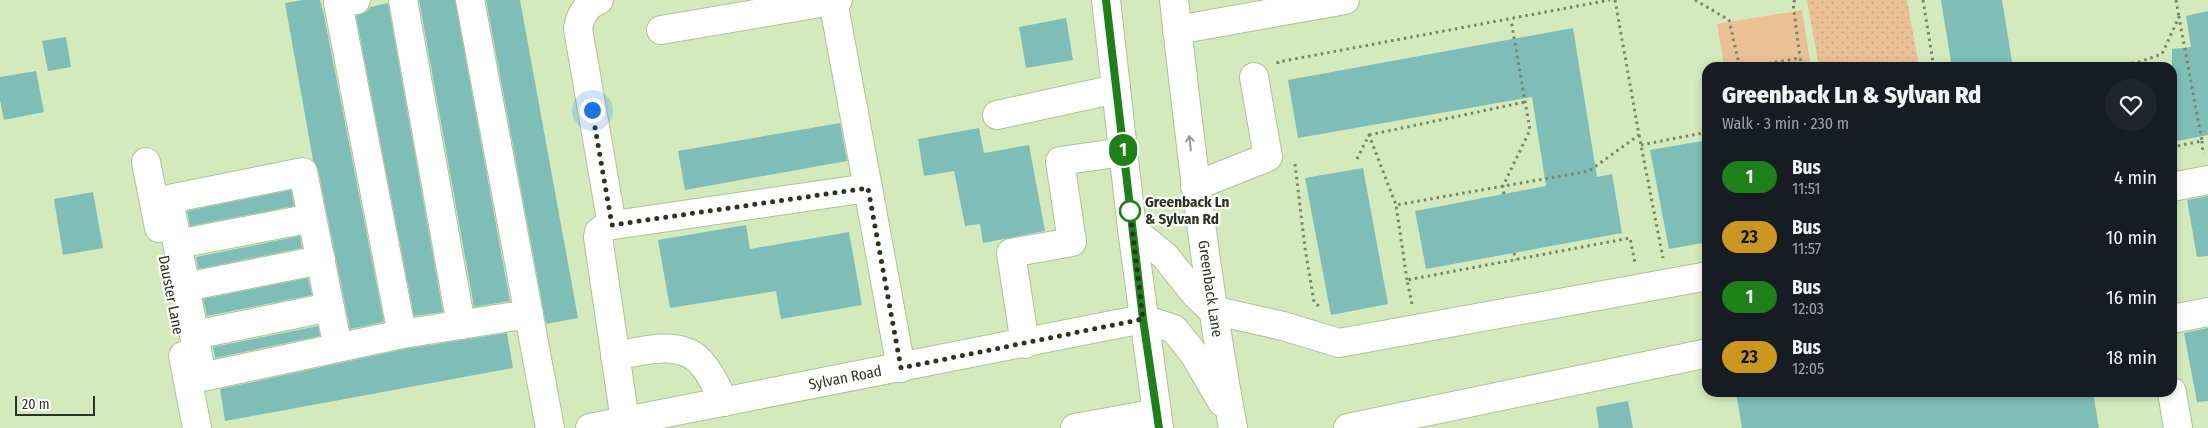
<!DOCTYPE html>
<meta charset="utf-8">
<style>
body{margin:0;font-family:"Fira Sans Condensed",sans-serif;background:#20242c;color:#f1f3f6;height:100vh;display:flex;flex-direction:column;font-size:19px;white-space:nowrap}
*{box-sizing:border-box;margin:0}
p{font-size:16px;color:#9ea1a6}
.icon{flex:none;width:28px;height:28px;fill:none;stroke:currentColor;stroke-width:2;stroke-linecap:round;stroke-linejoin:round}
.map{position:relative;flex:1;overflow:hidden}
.panel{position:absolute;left:1702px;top:62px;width:475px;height:335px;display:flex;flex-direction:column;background:#171b24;border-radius:15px;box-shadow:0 2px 8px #0003}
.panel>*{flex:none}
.badge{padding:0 10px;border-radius:16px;font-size:18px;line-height:32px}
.scale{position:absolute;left:15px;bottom:12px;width:80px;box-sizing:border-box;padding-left:5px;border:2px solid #2b3322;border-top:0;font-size:14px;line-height:18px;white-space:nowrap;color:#2b3322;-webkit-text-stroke:4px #fff;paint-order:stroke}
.you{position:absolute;width:25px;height:25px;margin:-12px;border:4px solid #fff;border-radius:50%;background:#1a73e8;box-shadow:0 0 0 8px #1a73e833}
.map>.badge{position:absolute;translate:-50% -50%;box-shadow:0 0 0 2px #fff}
.round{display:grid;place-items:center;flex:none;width:52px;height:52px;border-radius:26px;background:#20242c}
.head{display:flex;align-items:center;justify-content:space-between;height:85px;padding:0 20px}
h1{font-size:24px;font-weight:800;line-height:38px}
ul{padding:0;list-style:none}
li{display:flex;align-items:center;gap:15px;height:60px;padding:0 20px}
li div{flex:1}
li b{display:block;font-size:19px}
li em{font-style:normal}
li .badge{min-width:55px;font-weight:700;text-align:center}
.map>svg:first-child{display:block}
.grass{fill:url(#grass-dots)}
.garden{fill:#eac195}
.building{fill:#7fbeb8}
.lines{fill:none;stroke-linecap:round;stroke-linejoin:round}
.minor-casing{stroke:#adc296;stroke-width:30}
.major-casing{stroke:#adc296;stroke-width:30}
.path{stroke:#788668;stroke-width:3;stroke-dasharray:2.5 4;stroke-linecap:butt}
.minor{stroke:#fff;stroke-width:28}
.major{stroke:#fff;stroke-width:28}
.oneway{stroke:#959990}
.line-casing{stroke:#fff;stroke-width:11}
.line{stroke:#1e8019;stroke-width:8}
.walk{stroke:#2b3322;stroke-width:5;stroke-dasharray:0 9}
.stop-dot{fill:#fff;stroke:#1e8019;stroke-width:2.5}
.labels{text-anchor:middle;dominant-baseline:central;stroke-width:4.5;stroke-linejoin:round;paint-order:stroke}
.stop-label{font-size:15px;font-weight:bold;fill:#2b3322;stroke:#fff;text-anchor:start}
.street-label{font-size:15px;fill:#2b3322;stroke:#fff}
</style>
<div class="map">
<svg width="2208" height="428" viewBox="0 0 2208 428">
<defs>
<pattern id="grass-dots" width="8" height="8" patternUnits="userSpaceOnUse" patternTransform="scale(1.25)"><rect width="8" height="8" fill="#eac195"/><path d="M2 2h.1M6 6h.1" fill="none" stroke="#c9a680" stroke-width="1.8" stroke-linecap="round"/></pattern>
</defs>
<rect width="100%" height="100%" fill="#d4eabc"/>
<!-- grass -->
<path class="grass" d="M1807 0H1907L1919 67H1819Z"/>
<!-- garden -->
<path class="garden" d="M1802 10 1811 67H1724L1717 24Z"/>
<!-- building -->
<g class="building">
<path d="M303 0H320L324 15 384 322 350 329 318 169 313 160 285 3Z"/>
<path d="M419 0H455L510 301 474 307Z"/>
<path d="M486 0H520L578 318 546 324Z"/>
<path d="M1941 0H2002L2013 68H1952Z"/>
<path d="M388 3 443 312 414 316 356 16 366 12 370 7Z"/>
<path d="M2208 11V135L2172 142V49L2191 47 2186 16Z"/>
<path d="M1066 18 1073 60 1026 68 1019 27Z"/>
<path d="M1573 28 1597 177 1612 174 1622 233 1426 269 1415 211 1546 186 1532 97 1298 138 1288 80Z"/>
<path d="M66 37 71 67 48 71 42 41Z"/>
<path d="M36 71 44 112 4 120 0 100V77Z"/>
<path d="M840 123 847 161 685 190 678 151Z"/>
<path d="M979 128 984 153 1029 145 1045 231 983 243 980 224 965 226 954 171 924 176 918 139Z"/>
<path d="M1708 140V242L1669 249 1650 150Z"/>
<path d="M1363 168 1388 304 1331 315 1305 178Z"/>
<path d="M291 190 294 206 190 226 187 211Z"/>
<path d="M93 192 103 248 63 255 54 199Z"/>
<path d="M2208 196V256L2197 257 2187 200Z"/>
<path d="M746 225 750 249 849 232 862 305 781 319 776 291 670 308 658 240Z"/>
<path d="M300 236 302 248 198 269 196 257Z"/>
<path d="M308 278 312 295 207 316 203 299Z"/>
<path d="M318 326 320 336 215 358 213 347Z"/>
<path d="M2208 328V401L2197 402 2184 333Z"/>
<path d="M507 333 513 368 225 421 220 389 405 349Z"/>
<path d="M1736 392H2093L2099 428H1742Z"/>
<path d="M1628 401 1633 428H1599L1596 407Z"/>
</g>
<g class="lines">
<defs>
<g id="minor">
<path d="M403 0 461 325"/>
<path d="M470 0 550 428"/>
<path d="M599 0C586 5 580 16 578 29L612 225"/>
<path d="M833 1 868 188"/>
<path d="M661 30 838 0"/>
<path d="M1177 30 1345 0"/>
<path d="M997 115 1116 89"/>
<path d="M146 162 159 228"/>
<path d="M1195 186 1268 157 1254 77"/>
<path d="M2172 187 2208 180"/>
<path d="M178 244 312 218"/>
<path d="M185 287 321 260"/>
<path d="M1212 310 1283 326 1339 343 1708 276"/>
<path d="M2172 319 2208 312"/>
<path d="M402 334 529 314"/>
<path d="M194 335 330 307"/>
<path d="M1025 344 1011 253 1072 242 1060 161 1123 152"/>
<path d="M338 348 303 172 169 199 202 377 402 334 338 3 356 0"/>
<path d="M183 356 197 428"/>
<path d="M615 356C642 351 683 338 703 365 712 375 718 390 724 402"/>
<path d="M2172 392 2178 428"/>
<path d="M625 421 598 237 599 232 607 226 868 188 901 368"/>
<path id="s1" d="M590 428 1143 319"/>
<path d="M1075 428 1157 413"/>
<path d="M1348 428 1708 353"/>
</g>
<g id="major">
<path d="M1106 0 1132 229 1159 428"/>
<path id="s2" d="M1174 0C1190 143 1207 286 1233 428"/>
<path d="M1132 229 1165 256 1196 295 1212 310"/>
<path d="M1143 319 1174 329 1194 354 1222 402"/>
</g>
</defs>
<!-- minor casing -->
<use href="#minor" class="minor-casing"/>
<!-- major casing -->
<use href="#major" class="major-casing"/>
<!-- path -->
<g class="path">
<path d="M1695 0 1729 20 1740 68"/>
<path d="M1795 0 1793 3 1800 58"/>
<path d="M1923 0 1934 68"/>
<path d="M2176 0 2179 17"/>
<path d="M1278 64V62L1610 0"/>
<path d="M1743 68 1800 58 1803 68"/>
<path d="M2106 68 2139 62 2162 54 2179 17 2202 141 2172 147"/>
<path d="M1369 135 1525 102"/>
<path d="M1639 135 1663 258"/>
<path d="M2202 141 2203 154"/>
<path d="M1641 145 1708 132"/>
<path d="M1357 159 1369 135 1396 205"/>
<path d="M1295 164 1305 248 1314 302 1321 308"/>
<path d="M1504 194 1503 186 1530 130 1511 20"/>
<path d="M1514 253 1516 260"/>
<path d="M1407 280 1396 205 1589 171 1639 135 1615 0"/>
<path d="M1412 304 1407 280 1630 238 1635 263"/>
</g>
<!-- minor -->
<use href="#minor" class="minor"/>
<!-- major -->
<use href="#major" class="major"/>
</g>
<!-- one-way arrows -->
<defs><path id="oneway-shaft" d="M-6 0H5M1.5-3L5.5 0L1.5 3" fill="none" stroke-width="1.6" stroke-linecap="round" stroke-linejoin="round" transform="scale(1.25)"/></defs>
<use class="oneway" href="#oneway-shaft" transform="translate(1190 143) rotate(-96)"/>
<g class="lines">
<defs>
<path id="line" d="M1106 0 1143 319 1159 428"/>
</defs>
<!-- line casing -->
<use href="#line" class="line-casing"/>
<!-- line -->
<use href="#line" class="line"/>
<!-- walk -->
<path class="walk" d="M592 110 612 225 868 188 901 368 1143 319 1130 211"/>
</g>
<!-- markers -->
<circle class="stop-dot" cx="1130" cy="211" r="10"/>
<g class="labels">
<!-- stop labels -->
<g class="stop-label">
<text x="1145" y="202">Greenback Ln<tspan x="1145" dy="17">&amp; Sylvan Rd</tspan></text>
</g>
<!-- street labels -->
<g class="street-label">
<text stroke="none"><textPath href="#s2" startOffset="291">Greenback Lane</textPath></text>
<text transform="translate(171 295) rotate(79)">Dauster Lane</text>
<text stroke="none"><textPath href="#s1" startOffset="260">Sylvan Road</textPath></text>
</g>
</g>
</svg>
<div class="scale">20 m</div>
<div class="you" style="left:592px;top:110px"></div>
<b class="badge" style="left:1123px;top:150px;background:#1e8019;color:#fff">1</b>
<section class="panel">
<div class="head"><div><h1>Greenback Ln &amp; Sylvan Rd</h1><p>Walk · 3 min · 230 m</p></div><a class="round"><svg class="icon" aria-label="heart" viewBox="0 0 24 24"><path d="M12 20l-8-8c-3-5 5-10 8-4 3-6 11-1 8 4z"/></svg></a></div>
<ul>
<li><span class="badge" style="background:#1e8019;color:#fff">1</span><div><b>Bus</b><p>11:51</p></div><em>4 min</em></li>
<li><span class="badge" style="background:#cb971e;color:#111">23</span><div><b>Bus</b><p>11:57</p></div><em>10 min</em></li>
<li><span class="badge" style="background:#1e8019;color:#fff">1</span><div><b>Bus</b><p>12:03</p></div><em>16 min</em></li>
<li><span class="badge" style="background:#cb971e;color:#111">23</span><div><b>Bus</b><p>12:05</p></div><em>18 min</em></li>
</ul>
</section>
</div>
